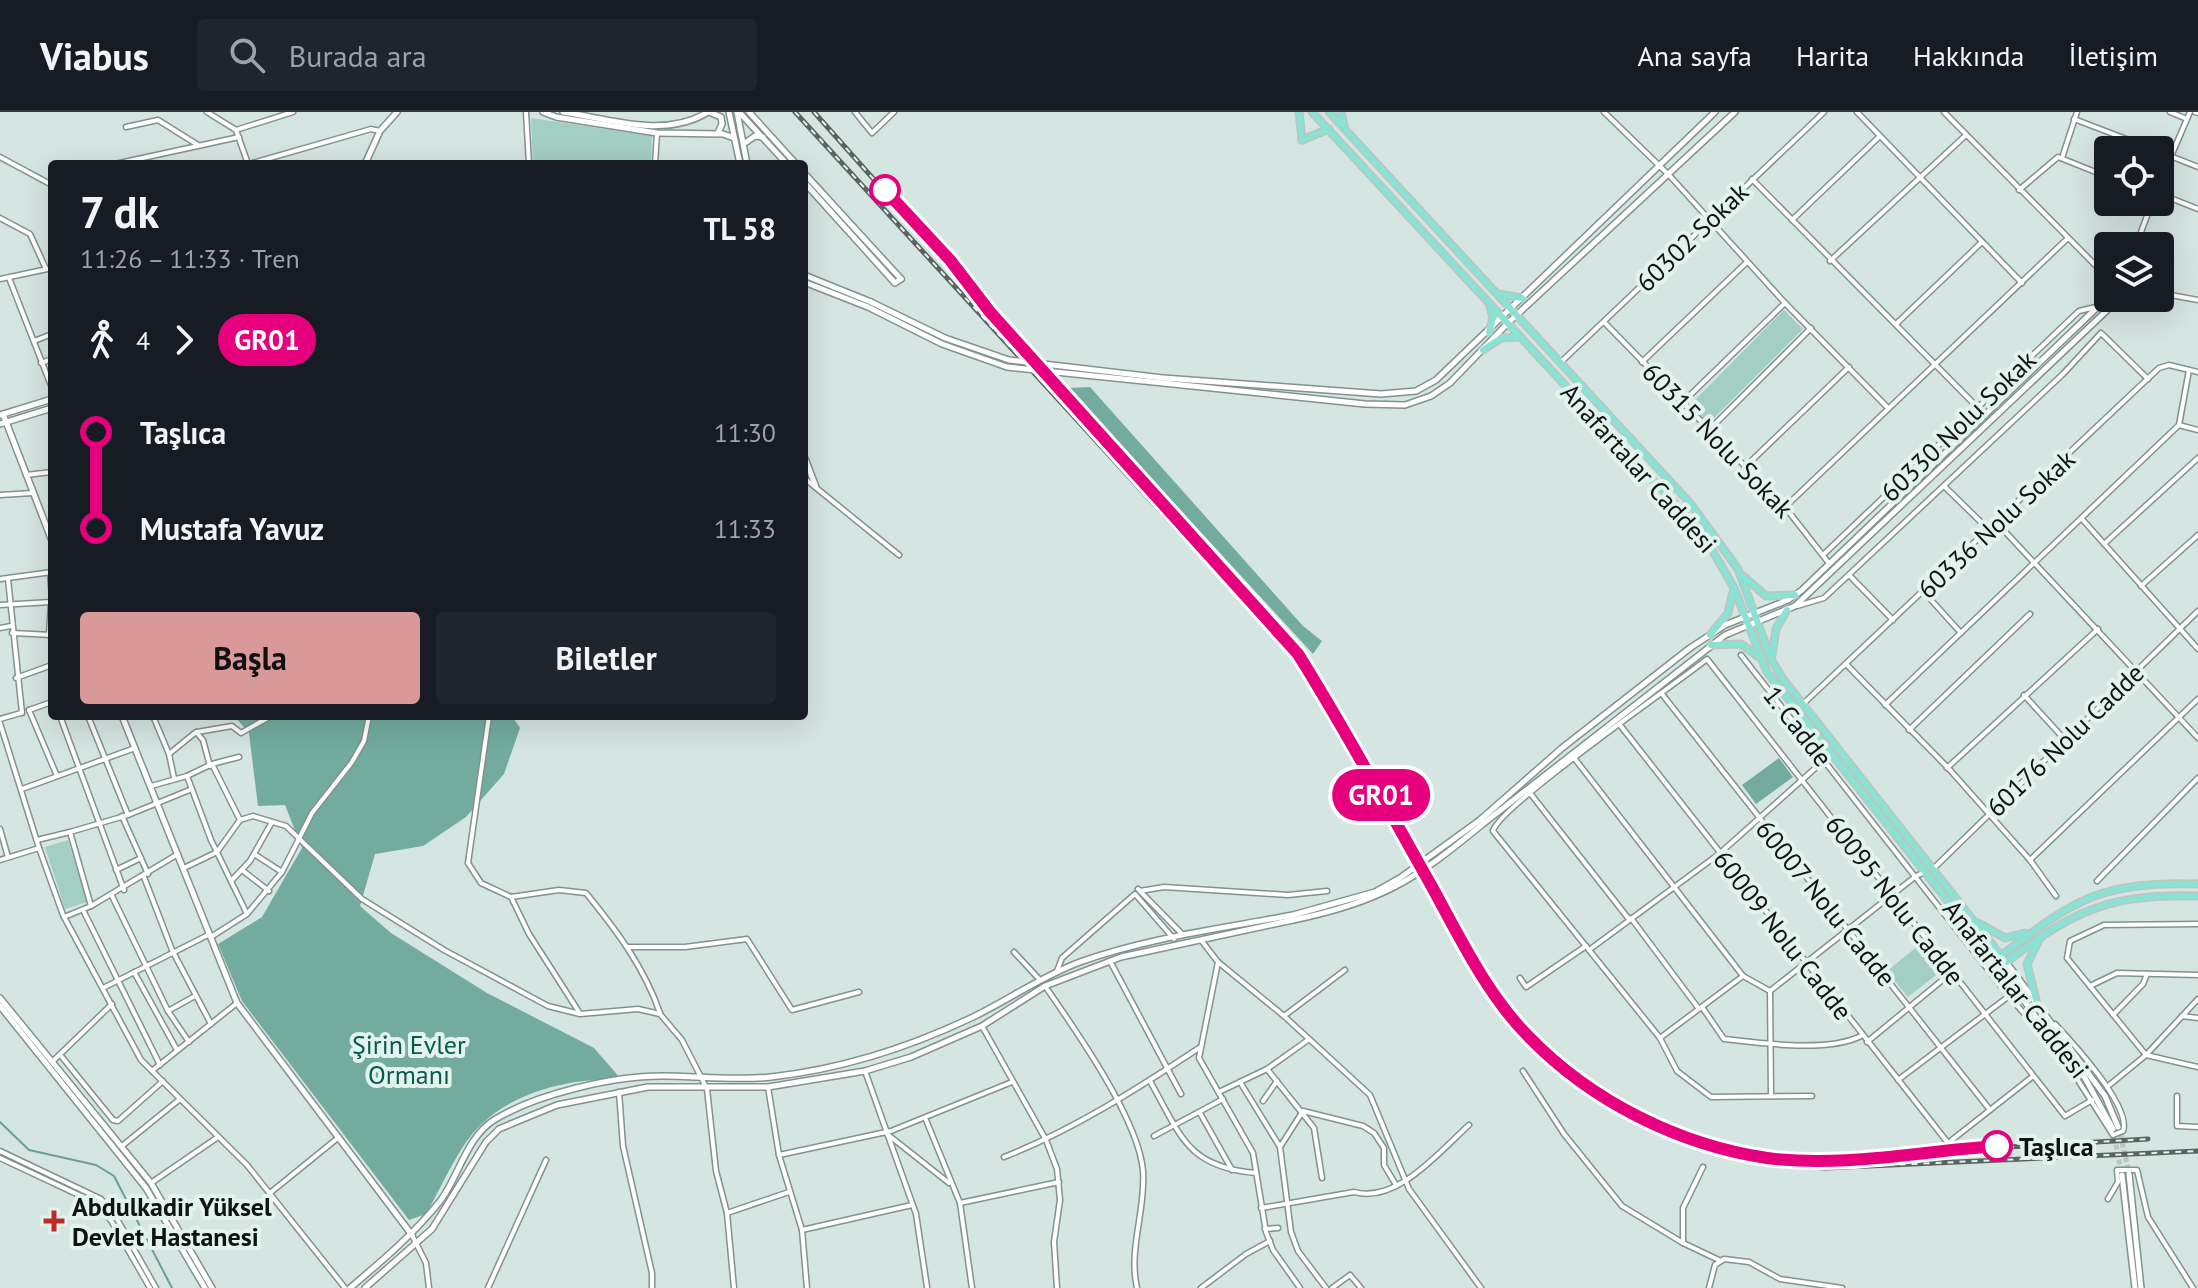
<!DOCTYPE html>
<html lang="tr">
<meta charset="utf-8">
<style>
body{margin:0;font-family:"PT Sans",sans-serif;background:#20242c;color:#f1f3f6;height:100vh;display:flex;flex-direction:column;font-size:30px;white-space:nowrap}
*{box-sizing:border-box;margin:0}
p{font-size:26px;color:#9ea1a6}
.icon{flex:none;width:44px;height:44px;fill:none;stroke:currentColor;stroke-width:2;stroke-linecap:round;stroke-linejoin:round}
.map{position:relative;flex:1;overflow:hidden}
.side{position:absolute;left:48px;top:48px;width:760px;height:560px;display:flex;flex-direction:column;background:#171b24;border-radius:8px;box-shadow:0 8px 32px #0002}
.side>*{flex:none}
.badge{padding:0 16px;border-radius:26px;font-size:28px;line-height:52px}
.tools{position:absolute;left:2094px;top:24px;display:grid;gap:16px}
.tools a{display:grid;place-items:center;width:80px;height:80px;border-radius:8px;background:#171b24;box-shadow:0 8px 32px #0002;font-size:40px}
.map>.badge{position:absolute;translate:-50% -50%;box-shadow:0 0 0 4px #fff}
.legs{display:flex;align-items:center;gap:12px;height:88px;padding:0 32px;font-size:26px}
.legs p{margin-inline-start:auto}
.overview{display:flex;align-items:center;justify-content:space-between;height:136px;padding:0 32px}
h1{font-size:44px;font-weight:600;line-height:60px}
.cta{display:flex;gap:16px;margin-top:auto;padding:16px 32px}
.cta a{flex:1;height:92px;border-radius:8px;background:#d89998;color:#111;font-size:32px;font-weight:600;line-height:92px;text-align:center}
.cta a+a{background:#20242c;color:#f1f3f6}
ul{padding:0 32px;list-style:none}
li{display:flex;align-items:center;gap:28px;height:96px;font-size:30px}
li i{display:grid;place-items:center;width:12px;height:100%;margin:0 10px;background:currentColor}
li i::after{content:'';width:20px;height:20px;margin:-10px;border:6px solid;border-radius:50%;background:#171b24}
li p{margin-inline-start:auto}
li:first-child i{background:linear-gradient(#0000 50%,currentColor 0)}
li:last-child i{background:linear-gradient(currentColor 50%,#0000 0)}
header{display:flex;align-items:center;gap:48px;box-sizing:border-box;height:112px;padding:0 40px;background:#171b24;border-bottom:2px solid #363941}
header strong{font-size:38px}
nav{display:flex;gap:44px;margin-inline-start:auto;font-size:28px}
.search{width:560px;height:72px;background:#20242c;display:flex;align-items:center;gap:20px;box-sizing:border-box;padding:0 28px;border-radius:8px;color:#9ea1a6;font-size:30px}
.map>svg:first-child{display:block}
.green{fill:#a3cec3}
.forest{fill:#73ac9f}
.lines{fill:none;stroke-linecap:round;stroke-linejoin:round}
.stream{stroke:#68a194;stroke-width:2}
.secondary-tunnel{stroke:#b7c6c2;stroke-width:5;stroke-dasharray:5 2.5;stroke-linecap:butt}
.minor-casing{stroke:#82928d;stroke-width:7}
.tertiary-casing{stroke:#82928d;stroke-width:8}
.secondary-casing{stroke:#82928d;stroke-width:8}
.primary-casing{stroke:#c1c2c2;stroke-width:9}
.minor{stroke:#fff;stroke-width:4}
.tertiary{stroke:#fff;stroke-width:5}
.secondary{stroke:#fff;stroke-width:5}
.primary{stroke:#89e2d2;stroke-width:6}
.rail-casing{stroke:#596360;stroke-width:5}
.rail{stroke:#e2f3ee;stroke-width:2;stroke-dasharray:6;stroke-linecap:butt}
.tertiary-bridge-casing{stroke:#82928d;stroke-width:8;stroke-linecap:butt}
.secondary-bridge-casing{stroke:#82928d;stroke-width:8;stroke-linecap:butt}
.tertiary-bridge{stroke:#fff;stroke-width:5}
.secondary-bridge{stroke:#fff;stroke-width:5}
.line-1-casing{stroke:#fff;stroke-width:18}
.line-1{stroke:#e6007e;stroke-width:12}
.stop-1-dot{fill:#fff;stroke:#e6007e;stroke-width:4}
.poi-dot{fill:#ba2c26;stroke:#e2f3ee;stroke-width:3}
.labels{text-anchor:middle;dominant-baseline:central;stroke-width:8;stroke-linejoin:round;paint-order:stroke}
.street-label{font-size:26px;fill:#0f1413;stroke:#e2f3ee}
.park-label{font-size:26px;fill:#075a4c;stroke:#e2f3ee}
.stop-label{font-size:26px;font-weight:bold;fill:#0f1413;stroke:#e2f3ee;text-anchor:start}
.poi-label{font-size:26px;font-weight:bold;fill:#0f1413;stroke:#e2f3ee;text-anchor:start}
</style>
<header>
<strong>Viabus</strong>
<div class="search"><svg class="icon" aria-label="search" viewBox="0 0 24 24"><circle cx="10" cy="10" r="6"/><path d="M15 15l6 6"/></svg>Burada ara</div>
<nav><a>Ana sayfa</a><a>Harita</a><a>Hakkında</a><a>İletişim</a></nav>
</header>
<div class="map">
<svg width="2198" height="1176" viewBox="0 0 2198 1176">
<rect width="100%" height="100%" fill="#d5e5e1"/>
<!-- green -->
<g class="green">
<path d="M531 6 652 24 651 52H533Z"/>
<path d="M1784 198 1803 217 1707 313 1688 295Z"/>
<path d="M68 728 87 790 65 797 45 735Z"/>
<path d="M1923 830 1945 856 1908 885 1887 859Z"/>
</g>
<!-- forest -->
<g class="forest">
<path d="M1090 275 1303 514 1322 529 1313 542 1068 276Z"/>
<path d="M234 604H512L520 616 504 662 466 705 423 734 375 742 360 794 391 821 487 881 594 936 621 967C569 966 508 980 473 1021 454 1044 441 1076 426 1102L409 1108 242 889 218 832 262 805 302 736 285 693 258 694 249 621Z"/>
<path d="M1779 646 1793 665 1756 692 1742 673Z"/>
</g>
<g class="lines">
<!-- stream -->
<path class="stream" d="M0 1010 29 1038 96 1053 114 1064 172 1176"/>
<!-- secondary-tunnel -->
<g class="secondary-tunnel">
<path d="M2119 1016 2129 1061"/>
<path d="M2113 1018 2122 1063"/>
</g>
<defs>
<g id="minor">
<path d="M207 0 236 18 293 0"/>
<path d="M526 0 529 52"/>
<path d="M855 0 872 21 894 0"/>
<path d="M1604 0 1669 63 1785 191 1888 296"/>
<path d="M1857 0 2022 171"/>
<path d="M1944 0 2108 166"/>
<path d="M2170 0 2187 7"/>
<path d="M2195 0 2198 1"/>
<path d="M2074 7 2155 38"/>
<path d="M126 15 158 8 198 33"/>
<path d="M236 18 248 52"/>
<path d="M2160 40 2198 55"/>
<path d="M0 45 52 73"/>
<path d="M2062 46 2077 0"/>
<path d="M95 52H97"/>
<path d="M115 52 239 25"/>
<path d="M249 52 371 17 380 19"/>
<path d="M655 52 657 21"/>
<path d="M1752 67 1984 302"/>
<path d="M2160 70 2190 0"/>
<path d="M2019 78 2058 45 2108 65"/>
<path d="M2160 82 2198 97"/>
<path d="M0 106 30 122 46 157"/>
<path d="M1792 108 1880 24"/>
<path d="M2136 134 2152 90"/>
<path d="M1830 149 1966 23"/>
<path d="M9 166 52 276"/>
<path d="M0 167 52 156"/>
<path d="M2160 181 2198 188"/>
<path d="M1604 210 1785 395 1828 450"/>
<path d="M1896 212 1982 130"/>
<path d="M34 229 52 222"/>
<path d="M1642 250 1747 150"/>
<path d="M41 251 52 247"/>
<path d="M1560 251 1824 0"/>
<path d="M1682 291 1785 191"/>
<path d="M2179 313 2198 318"/>
<path d="M1709 318 1811 216"/>
<path d="M1745 355 1849 255"/>
<path d="M26 363 52 360"/>
<path d="M804 366 899 443"/>
<path d="M1944 374 1989 418"/>
<path d="M0 383 33 381"/>
<path d="M1785 395 2068 126"/>
<path d="M2082 407 2198 537"/>
<path d="M1997 411 2198 626"/>
<path d="M2104 432 2198 346"/>
<path d="M1824 442 2079 199 2096 195"/>
<path d="M50 461 52 486"/>
<path d="M1850 464 1893 508"/>
<path d="M0 467 52 460"/>
<path d="M8 467 22 601"/>
<path d="M2141 474 2198 423"/>
<path d="M1923 479 1961 521"/>
<path d="M0 493 51 490 52 486"/>
<path d="M1797 494 1824 486 2063 262 2101 221 2148 267"/>
<path d="M0 516 11 514"/>
<path d="M12 521 52 523"/>
<path d="M49 523 51 490"/>
<path d="M1741 543 2008 883 2067 951 2113 1023 2123 1019C2132 995 2072 930 2055 912"/>
<path d="M1846 552 1950 658 2030 748 2056 784"/>
<path d="M16 566 52 553"/>
<path d="M1662 582 1990 998"/>
<path d="M2024 583 2066 629"/>
<path d="M1803 592 2159 256 2169 253 2198 260"/>
<path d="M1885 593 2179 313 2189 258"/>
<path d="M29 598 57 664"/>
<path d="M29 598 52 590"/>
<path d="M60 604 124 778"/>
<path d="M88 604 128 703"/>
<path d="M153 604 169 642"/>
<path d="M489 604 468 751 481 771 511 785 529 822 579 900"/>
<path d="M0 607 21 601"/>
<path d="M0 611 39 736 0 748"/>
<path d="M1620 613 1948 1031 2032 965"/>
<path d="M1909 618 2030 502"/>
<path d="M197 620 232 614 241 621 271 604"/>
<path d="M1575 647 1743 864 1770 879 1771 983"/>
<path d="M1947 656 2098 517"/>
<path d="M187 664 212 652 239 645"/>
<path d="M174 666 169 642 196 620 203 628 210 654"/>
<path d="M151 674 187 664 211 728 247 802 211 825"/>
<path d="M22 677 135 636"/>
<path d="M1530 681 1628 806"/>
<path d="M122 704 148 762"/>
<path d="M240 708 253 704 286 714 362 787 444 838 548 894 580 902 638 897 660 902 682 928 707 977 716 1059 727 1101 734 1176"/>
<path d="M0 717 8 745"/>
<path d="M70 720 128 703 192 677"/>
<path d="M37 728 70 720 91 794 64 805"/>
<path d="M39 736 63 803 141 948 247 1053 345 1176"/>
<path d="M254 742 282 760"/>
<path d="M2030 748 2198 587"/>
<path d="M184 756 217 740 240 708 212 652"/>
<path d="M1933 757 2198 499"/>
<path d="M116 758 141 746"/>
<path d="M242 758 269 779"/>
<path d="M144 765 172 838 211 912"/>
<path d="M231 769 250 749 272 710"/>
<path d="M2097 769 2198 666"/>
<path d="M1138 777 1183 823"/>
<path d="M1140 779 1164 775 1288 783 1327 779"/>
<path d="M112 784 168 899 189 930"/>
<path d="M511 785 559 778 586 781C617 819 644 855 660 901"/>
<path d="M91 794 178 742"/>
<path d="M84 800 160 953"/>
<path d="M247 802 282 760 312 701 352 650 364 629 369 604"/>
<path d="M1631 806 1699 897"/>
<path d="M2198 812 2104 813 2070 829 2067 846 2146 943 2198 955"/>
<path d="M1201 828 1218 850 1284 904 1370 983 1409 1077 1481 1176"/>
<path d="M628 835H685L747 827 792 898 859 880"/>
<path d="M1589 838 1719 742 1830 643"/>
<path d="M1014 840 1039 867"/>
<path d="M1110 849 1181 982"/>
<path d="M1218 850 1199 946 1253 1041 1266 1120 1273 1138 1300 1176"/>
<path d="M1057 859 1062 846 1135 782 1174 827"/>
<path d="M134 860 177 938"/>
<path d="M1520 866 1526 875 1586 834"/>
<path d="M1045 874C1075 917 1139 1008 1143 1059 1146 1098 1128 1137 1137 1176"/>
<path d="M2090 874 2117 861 2198 863"/>
<path d="M105 875 208 823"/>
<path d="M1770 879 1916 764 1925 760"/>
<path d="M1702 895 1724 927C1762 931 1827 941 1861 924"/>
<path d="M168 899 195 884"/>
<path d="M2113 903 2143 872 2147 862"/>
<path d="M1284 904 1345 858"/>
<path d="M2182 904 2198 906"/>
<path d="M982 914 1046 1028 1057 1057 1060 1088 1054 1130 1057 1176"/>
<path d="M1660 926 1743 864"/>
<path d="M1867 930 1951 861"/>
<path d="M62 945 113 1008 118 1009 163 969"/>
<path d="M53 949 112 892"/>
<path d="M1267 957 1314 1016 1322 1066"/>
<path d="M153 958 237 891"/>
<path d="M865 959 916 1102 927 1175"/>
<path d="M1523 959 1564 1022 1622 1094 1683 1131"/>
<path d="M1898 968 2017 878"/>
<path d="M1150 969C1181 1024 1187 1055 1256 1061"/>
<path d="M1240 970 1280 1035 1291 1120 1298 1139 1326 1176"/>
<path d="M768 975 779 1043 802 1118 807 1176"/>
<path d="M2107 975 2146 943 2198 887"/>
<path d="M619 980 623 1034 652 1161V1176"/>
<path d="M1219 980 1267 957 1308 928"/>
<path d="M1812 984 1711 985 1677 959 1660 926 1493 719C1498 695 1676 572 1707 547L2065 1004 2092 988"/>
<path d="M2177 984V1014L2198 1015"/>
<path d="M1263 989 1277 969"/>
<path d="M1200 1001 1232 1058"/>
<path d="M926 1008 960 1091 972 1176"/>
<path d="M887 1022 949 1071"/>
<path d="M1154 1024 1223 987"/>
<path d="M122 1034 180 987"/>
<path d="M1280 1035 1303 999 1363 1014 1374 1021 1384 1036V1053L1396 1073"/>
<path d="M0 1039 101 1087 113 1100 156 1176"/>
<path d="M779 1043 891 1019 1012 970"/>
<path d="M1004 1045C1073 1018 1137 977 1199 936"/>
<path d="M0 1046 98 1092 112 1110 150 1176"/>
<path d="M1703 1055 1683 1096V1131L1721 1149"/>
<path d="M151 1071 218 1025"/>
<path d="M270 1081 339 1025"/>
<path d="M2108 1087 2118 1070 2117 1058H2137L2148 1105 2193 1176"/>
<path d="M960 1091 1059 1070"/>
<path d="M1261 1096 1354 1080C1397 1092 1440 1039 1469 1013"/>
<path d="M727 1101 789 1080"/>
<path d="M1265 1117 1278 1116"/>
<path d="M802 1118 912 1093"/>
<path d="M412 1123 426 1151 429 1176"/>
<path d="M488 1176 546 1048"/>
<path d="M1201 1176 1246 1142 1270 1129"/>
<path d="M1332 1176 1350 1163 1361 1176"/>
<path d="M1709 1176 1715 1153 1724 1147 1749 1150 1780 1167 1842 1176"/>
</g>
<g id="tertiary">
<path d="M543 0 556 5 657 21 723 22 734 26"/>
<path d="M563 0C610 7 665 27 708 0"/>
<path d="M709 0 721 5 722 12 718 21"/>
<path d="M729 0 740 52"/>
<path d="M737 0 747 52"/>
<path d="M739 0 787 52"/>
<path d="M749 0 796 52"/>
<path d="M745 31 755 24 763 25"/>
<path d="M365 52 380 19 397 0"/>
<path d="M804 61 901 167"/>
<path d="M804 70 895 171 901 167"/>
<path d="M3 302 52 429"/>
<path d="M804 344 816 375"/>
<path d="M122 604 237 891 412 1123"/>
<path d="M1480 708 1562 636 1690 536 1725 513 1788 488 1802 478 2108 185"/>
<path d="M1484 711 1725 523 1795 494 2120 186"/>
<path d="M0 886 151 1071 212 1176"/>
<path d="M0 894 146 1076 205 1176"/>
<path d="M350 1176C383 1148 414 1122 441 1088 459 1063 467 1025 494 1008 536 982 613 964 662 964 698 964 735 969 771 965 843 957 908 936 973 905 1010 887 1042 864 1080 850 1146 826 1224 816 1293 803"/>
<path d="M365 1176 432 1117 486 1030 499 1017 518 1009 557 993 648 975H768L865 959 911 945 982 914 1045 874 1121 845 1293 808"/>
</g>
<g id="secondary">
<path d="M804 163 871 190"/>
<path d="M804 170 868 195"/>
<path d="M1163 266 1381 282 1416 279 1436 268 1715 0"/>
<path d="M1163 271 1365 292 1405 293 1431 284 1450 271 1508 211 1735 0"/>
<path d="M0 303 52 287"/>
<path d="M0 312 52 296"/>
<path d="M2006 850 2105 984 2118 1015"/>
<path d="M2000 855 2043 915 2080 957 2113 1017"/>
<path d="M2129 1062 2141 1176"/>
<path d="M2122 1063 2135 1176"/>
</g>
<g id="primary">
<path d="M1299 0 1302 28"/>
<path d="M1312 0 1703 422 1734 476 1767 560 2000 855C2073 799 2104 782 2198 784"/>
<path d="M1329 0 1690 391 1738 457 1771 547 1783 567 2006 850"/>
<path d="M1341 0 1344 13"/>
<path d="M1302 28 1329 17"/>
<path d="M1498 182 1522 186"/>
<path d="M1489 220 1493 206 1490 194"/>
<path d="M1483 238 1501 226 1520 225"/>
<path d="M1743 464 1766 484 1795 483"/>
<path d="M1710 523 1728 501 1734 476"/>
<path d="M1711 533 1741 532 1759 545"/>
<path d="M1772 543 1776 517 1787 498"/>
<path d="M1978 811 2005 826 2025 821"/>
<path d="M1998 846C2076 787 2097 770 2198 772"/>
<path d="M2036 888 2027 852 2039 828"/>
</g>
</defs>
<!-- minor casing -->
<use href="#minor" class="minor-casing"/>
<!-- tertiary casing -->
<use href="#tertiary" class="tertiary-casing"/>
<!-- secondary casing -->
<use href="#secondary" class="secondary-casing"/>
<!-- primary casing -->
<use href="#primary" class="primary-casing"/>
<!-- minor -->
<use href="#minor" class="minor"/>
<!-- tertiary -->
<use href="#tertiary" class="tertiary"/>
<!-- secondary -->
<use href="#secondary" class="secondary"/>
<!-- primary -->
<use href="#primary" class="primary"/>
<defs>
<g id="rail">
<path d="M795 0 1295 546 1488 882C1578 999 1679 1049 1825 1056L2198 1039"/>
<path d="M814 0 973 179"/>
<path d="M1888 1042 2148 1027"/>
</g>
</defs>
<!-- rail casing -->
<use href="#rail" class="rail-casing"/>
<!-- rail -->
<use href="#rail" class="rail"/>
<defs>
<g id="tertiary-bridge">
<path d="M1293 803 1375 780 1400 766 1480 708"/>
<path d="M1293 808C1381 790 1415 768 1484 711"/>
</g>
<g id="secondary-bridge">
<path d="M871 190 945 226 1009 248 1163 266"/>
<path d="M868 195 942 232 1007 255 1163 271"/>
</g>
</defs>
<!-- tertiary-bridge casing -->
<use href="#tertiary-bridge" class="tertiary-bridge-casing"/>
<!-- secondary-bridge casing -->
<use href="#secondary-bridge" class="secondary-bridge-casing"/>
<!-- tertiary-bridge -->
<use href="#tertiary-bridge" class="tertiary-bridge"/>
<!-- secondary-bridge -->
<use href="#secondary-bridge" class="secondary-bridge"/>
</g>
<g class="lines">
<defs>
<path id="line-1" d="M885 78 950 148 990 200 1298 542C1345 617 1387 695 1431 773 1459 824 1487 883 1529 925 1591 989 1679 1033 1767 1046 1842 1056 1922 1039 1997 1034"/>
</defs>
<!-- line-1 casing -->
<use href="#line-1" class="line-1-casing"/>
<!-- line-1 -->
<use href="#line-1" class="line-1"/>
</g>
<!-- markers -->
<g class="stop-1-dot">
<circle cx="885" cy="78" r="14"/>
<circle cx="1997" cy="1034" r="14"/>
</g>
<path class="poi-dot" d="M50 1097h8v8h8v8h-8v8h-8v-8h-8v-8h8z"/>
<g class="labels">
<!-- street labels -->
<g class="street-label">
<text transform="translate(1692 125) rotate(-44)">60302 Sokak</text>
<text transform="translate(1958 314) rotate(-44)">60330 Nolu Sokak</text>
<text transform="translate(1718 328) rotate(46)">60315 Nolu Sokak</text>
<text transform="translate(1639 356) rotate(48)">Anafartalar Caddesi</text>
<text transform="translate(1996 412) rotate(-43)">60336 Nolu Sokak</text>
<text transform="translate(1798 614) rotate(52)">1. Cadde</text>
<text transform="translate(2065 628) rotate(-44)">60176 Nolu Cadde</text>
<text transform="translate(1895 788) rotate(52)">60095 Nolu Cadde</text>
<text transform="translate(1826 791) rotate(51)">60007 Nolu Cadde</text>
<text transform="translate(1783 823) rotate(52)">60009 Nolu Cadde</text>
<text transform="translate(2016 877) rotate(52)">Anafartalar Caddesi</text>
</g>
<!-- park labels -->
<g class="park-label">
<text x="409" y="932">Şirin Evler<tspan x="409" dy="30">Ormanı</tspan></text>
</g>
<!-- stop labels -->
<g class="stop-label">
<text x="2019" y="1034">Taşlıca</text>
</g>
<!-- poi labels -->
<g class="poi-label">
<text x="72" y="1094">Abdulkadir Yüksel<tspan x="72" dy="30">Devlet Hastanesi</tspan></text>
</g>
</g>
</svg>
<div class="tools">
<a><svg class="icon" aria-label="locate" viewBox="0 0 24 24"><circle cx="12" cy="12" r="6"/><path d="M12 2v4M12 18v4M2 12h4M18 12h4"/></svg></a>
<a><svg class="icon" aria-label="layers" viewBox="0 0 24 24"><path d="M12 4l9 5-9 5-9-5zM3 14l9 5 9-5"/></svg></a>
</div>
<b class="badge" style="left:1381px;top:683px;background:#e6007e;color:#fff">GR01</b>
<section class="side">
<div class="overview"><div><h1>7 dk</h1><p>11:26 – 11:33 · Tren</p></div><b>TL 58</b></div>
<div class="legs"><svg class="icon" aria-label="walk" viewBox="0 0 24 24"><circle cx="13" cy="4" r="2"/><path d="M13 8l-2 6 4 7M11 14l-3 7M7 12l3-4h3l4 4"/></svg>4<svg class="icon" aria-label="forward" viewBox="0 0 24 24"><path d="M9 5l7 7-7 7"/></svg><b class="badge" style="background:#e6007e;color:#fff">GR01</b></div>
<ul>
<li><i style="color:#e6007e"></i><b>Taşlıca</b><p>11:30</p></li>
<li><i style="color:#e6007e"></i><b>Mustafa Yavuz</b><p>11:33</p></li>
</ul>
<div class="cta"><a>Başla</a><a>Biletler</a></div>
</section>
</div>
